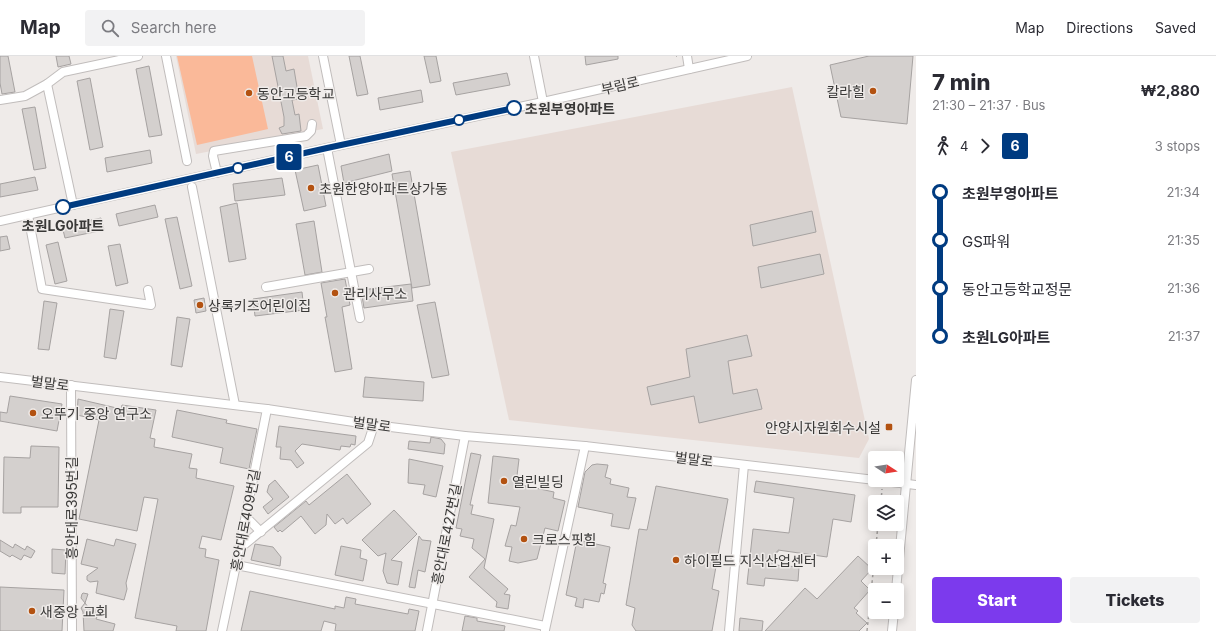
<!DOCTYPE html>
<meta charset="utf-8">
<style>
body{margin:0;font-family:Inter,"Noto Sans KR",sans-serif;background:#f2f2f3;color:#2b2b33;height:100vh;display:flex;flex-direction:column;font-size:15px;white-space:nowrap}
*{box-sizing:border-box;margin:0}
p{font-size:13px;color:#7c7c81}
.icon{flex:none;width:22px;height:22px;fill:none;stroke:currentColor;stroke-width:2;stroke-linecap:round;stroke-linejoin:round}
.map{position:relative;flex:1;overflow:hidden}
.details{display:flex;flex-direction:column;background:#fff;width:300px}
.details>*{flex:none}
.badge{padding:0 8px;border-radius:3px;font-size:14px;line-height:26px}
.needle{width:26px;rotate:102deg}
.tools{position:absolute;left:868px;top:395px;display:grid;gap:8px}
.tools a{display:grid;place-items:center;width:36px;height:36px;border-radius:4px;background:#fff;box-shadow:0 2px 10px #0003;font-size:20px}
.map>.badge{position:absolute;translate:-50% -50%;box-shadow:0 0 0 2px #fff}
.legs{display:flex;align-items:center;gap:6px;height:44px;padding:0 16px;font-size:13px}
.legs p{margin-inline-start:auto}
.headline{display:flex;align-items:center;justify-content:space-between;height:68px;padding:0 16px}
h1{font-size:22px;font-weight:800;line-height:30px}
.primary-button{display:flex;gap:8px;margin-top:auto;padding:8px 16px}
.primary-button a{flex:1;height:46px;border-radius:4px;background:#7c3aed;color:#fff;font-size:16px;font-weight:800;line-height:46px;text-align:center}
.primary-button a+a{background:#f2f2f3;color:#2b2b33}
ul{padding:0 16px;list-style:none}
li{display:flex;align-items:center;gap:14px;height:48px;font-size:15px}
li i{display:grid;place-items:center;width:6px;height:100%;margin:0 5px;background:currentColor}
li i::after{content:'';width:10px;height:10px;margin:-5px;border:3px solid;border-radius:50%;background:#fff}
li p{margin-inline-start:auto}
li:first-child i{background:linear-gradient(#0000 50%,currentColor 0)}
li:last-child i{background:linear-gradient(currentColor 50%,#0000 0)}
header{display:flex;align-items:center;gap:24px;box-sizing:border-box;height:56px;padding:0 20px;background:#fff;border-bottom:1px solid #e1e1e2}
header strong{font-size:19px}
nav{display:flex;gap:22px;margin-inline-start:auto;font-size:14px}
.search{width:280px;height:36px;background:#f2f2f3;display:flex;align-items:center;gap:10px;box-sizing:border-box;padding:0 14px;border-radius:4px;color:#7c7c81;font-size:15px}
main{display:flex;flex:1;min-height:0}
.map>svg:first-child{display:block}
.built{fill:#e7dbd6}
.green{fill:#fab999}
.building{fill:#d4d0ce;stroke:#a6a2a1}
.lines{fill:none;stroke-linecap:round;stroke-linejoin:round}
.minor-casing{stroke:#c1bdbc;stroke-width:10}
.path{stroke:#a7a4a2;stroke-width:1.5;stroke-dasharray:3 3;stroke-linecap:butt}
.minor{stroke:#fff;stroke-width:8}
.line-1-casing{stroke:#fff;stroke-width:9}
.line-1{stroke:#003b80;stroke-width:6}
.poi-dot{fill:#b35211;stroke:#efebe9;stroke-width:1.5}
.stop-1-dot{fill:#fff;stroke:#003b80;stroke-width:2}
.labels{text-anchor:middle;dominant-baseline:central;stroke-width:3;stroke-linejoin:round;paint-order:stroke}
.street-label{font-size:14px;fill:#393837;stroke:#efebe9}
.poi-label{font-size:14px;fill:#393837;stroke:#efebe9;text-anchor:start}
.stop-label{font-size:14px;font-weight:bold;fill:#393837;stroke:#efebe9;text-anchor:start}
</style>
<header>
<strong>Map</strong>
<div class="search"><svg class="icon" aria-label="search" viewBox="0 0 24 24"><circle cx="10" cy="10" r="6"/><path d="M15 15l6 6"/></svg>Search here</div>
<nav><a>Map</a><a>Directions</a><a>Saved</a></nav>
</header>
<main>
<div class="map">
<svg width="916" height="575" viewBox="0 0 916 575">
<rect width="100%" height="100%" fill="#efebe9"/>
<!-- built -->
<g class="built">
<path d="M176 0H308L323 73 196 98Z"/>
<path d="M792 31 869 383 859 402 509 364 451 96Z"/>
</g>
<!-- green -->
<path class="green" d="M177 0H252L268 73 197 89Z"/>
<!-- building -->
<g class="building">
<path d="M0 0H8L15 36 2 38 0 27Z"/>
<path d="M56 0H69L71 8 58 11Z"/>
<path d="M272 0H283L286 15 294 13 299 43 292 44 295 59 299 58 301 75 282 78 279 72 284 70V61Z"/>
<path d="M349 0H360L368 38 357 40Z"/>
<path d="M424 0H436L441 25 430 27Z"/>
<path d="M585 0H618V3L586 9Z"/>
<path d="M869 0H913L907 68 841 61 830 9Z"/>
<path d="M149 10 162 79 149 81 136 13Z"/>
<path d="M507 17 510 29 456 39 453 27Z"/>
<path d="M90 22 103 91 90 94 77 25Z"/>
<path d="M421 34 423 46 380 54 378 42Z"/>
<path d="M35 51 46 112 34 114 22 53Z"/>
<path d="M150 94 152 107 107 116 105 102Z"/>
<path d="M389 98 392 115 344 127 341 110Z"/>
<path d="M318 109 326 150 304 155 295 114Z"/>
<path d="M410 115 430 229 412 232 392 118Z"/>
<path d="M35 121 38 134 0 141V128Z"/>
<path d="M282 122 285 139 235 145 233 128Z"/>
<path d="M237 147 246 203 229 206 220 151Z"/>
<path d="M155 149 158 161 119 170 116 158Z"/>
<path d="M812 155 816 176 753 190 750 169Z"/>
<path d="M177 161 192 230 180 233 165 163Z"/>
<path d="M101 162 104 174 65 182 62 170Z"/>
<path d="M314 165 322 216 305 219 296 168Z"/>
<path d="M7 180 10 193 0 195V181Z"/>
<path d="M58 186 67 225 55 228 46 189Z"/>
<path d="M120 188 128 227 116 230 108 190Z"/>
<path d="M820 198 824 218 761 232 758 211Z"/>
<path d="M345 223 350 249 342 251 352 313 335 316 325 261H327L321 227Z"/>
<path d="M411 228 413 245 364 252 361 234Z"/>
<path d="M302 236 304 254 255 260 253 243Z"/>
<path d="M204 242 206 255 196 257 194 244Z"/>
<path d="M44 245 57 247 49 294 38 293Z"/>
<path d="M435 246 449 319 432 322 417 249Z"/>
<path d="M110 253 124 255 116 303 104 301Z"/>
<path d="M177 261 190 263 182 311 171 309Z"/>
<path d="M747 279 752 300 728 305 733 338 757 333 762 353 699 367 694 340 651 349 647 331 690 321 686 293Z"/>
<path d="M365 321 424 326 423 345 363 341Z"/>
<path d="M10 340 62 348 57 375 0 365V356L7 357Z"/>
<path d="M78 343 121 353 122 349 156 354 150 382 155 383 154 391 192 398 189 412 197 413 196 422 234 430 221 484 202 480 199 492 206 493 205 501 219 504 206 575H176L177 570 135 562 158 443 144 441 137 475 79 463 99 364 77 359Z"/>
<path d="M177 354 227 364 226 367 257 373 249 413 220 407 223 392 172 381Z"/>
<path d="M279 370 356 380 355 389 351 388 350 391 341 390 340 394 302 388 295 395 304 407 297 412 291 404 280 403 281 391H276Z"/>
<path d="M431 381 441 383 445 388 444 398 408 393 409 385 430 387Z"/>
<path d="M31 390 59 391 58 451H21V457H3L4 401 30 402Z"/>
<path d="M471 397 481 399 470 449H473L471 458 494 463 484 512 508 533 504 538 510 539 508 553 496 551 497 546 469 521 485 503 472 492 474 483 460 480 462 473 456 472Z"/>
<path d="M493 400 519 403 516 428 554 436 553 442 565 445 558 475 545 472 537 503 518 507 509 505 512 491 505 490 511 469 516 470 520 451 488 447Z"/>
<path d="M409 403 443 410 436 441 423 438 425 429 408 427Z"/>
<path d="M597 408 608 409 605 421 611 423 610 428 629 432 627 441 636 442 629 473 611 470 613 458 578 451 585 416 592 409Z"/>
<path d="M347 418 371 448 347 468 343 462 335 468 327 458 326 469 315 478 301 460 282 476 280 474 278 476 274 471 306 445 309 449Z"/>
<path d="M275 424 289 441 268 458 263 451 273 443 267 436 269 429Z"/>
<path d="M756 425 855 439 851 466 833 463 827 501 778 494V496H776L775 509 799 511 798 525 765 522 764 530 747 528 753 473 789 477 794 442 754 436Z"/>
<path d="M656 430 728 443 712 533 719 535 712 575H636L632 569 635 552 626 549 639 473 647 474Z"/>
<path d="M394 454 417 478 391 504 402 506 398 529 387 527 383 515 386 497 378 500 362 484Z"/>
<path d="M419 480 422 484 431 485 425 516 418 514 415 532 409 531Z"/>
<path d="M87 483 114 490 116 483 136 488 126 527 127 533 124 544 96 537 98 525 90 526 87 524V520L98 512 81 508Z"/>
<path d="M0 484 13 492 15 488 25 494 27 490 35 495 31 502 24 499 21 504 12 499 10 501 0 495Z"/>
<path d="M577 484 610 491 603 527 606 528 604 538 601 537 599 546 584 543 583 552 575 550 577 542 566 539Z"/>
<path d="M255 488 273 491 281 501 280 510 251 504Z"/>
<path d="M341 490 361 494 360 502 367 504 363 525 335 519Z"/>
<path d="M52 493 66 494 65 518 52 517Z"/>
<path d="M858 500 872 513 861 525 870 534 854 552 858 555 856 557 867 567 859 575H765L805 532 817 543Z"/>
<path d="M0 531 64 534 62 575H0Z"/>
<path d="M250 535 335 553V550L344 552 346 541 356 543 355 548 408 558 409 553 419 555 415 575H335L336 568 324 565 321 575H241Z"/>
<path d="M83 537 88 538 85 547 91 555 95 552H97L100 554 96 563 115 568 113 575H84L83 556 81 552 85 547 81 542 82 538Z"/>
<path d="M465 560 477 562V565L505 570 504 575H462Z"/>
<path d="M740 562 763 565 762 575H739Z"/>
</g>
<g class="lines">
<defs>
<g id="minor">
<path d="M166 0 187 105"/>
<path d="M323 0 341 89"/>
<path d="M534 0 543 46"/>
<path d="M687 0 689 13"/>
<path d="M47 28 63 16 138 0"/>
<path d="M0 44 25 40 47 28 73 149"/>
<path d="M327 92 360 262"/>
<path d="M217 117 213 100 214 95 306 80 311 75 312 68"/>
<path d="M192 131 235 349"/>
<path d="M28 159 42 233 151 249 148 234"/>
<path d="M0 165 327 92 543 46 747 0"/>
<path d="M266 231 369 213"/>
<path d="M0 321 267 353 374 369 465 380 585 390 875 424"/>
<path d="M71 329 72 575"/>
<path d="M876 424 916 429"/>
<path d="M246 461 261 476"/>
<path d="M239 493 368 387 374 369"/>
<path d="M236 509 545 570"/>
<path d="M896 534 916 324"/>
<path d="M545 574 585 390"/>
<path d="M222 575 236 509 267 353"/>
<path d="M427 575 465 380"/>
<path d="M729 575 744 409"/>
<path d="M892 575 894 556"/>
</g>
</defs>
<!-- minor casing -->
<use href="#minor" class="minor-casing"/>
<!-- path -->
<g class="path">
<path d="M676 0H677"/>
<path d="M881 446 882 433"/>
<path d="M876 490 878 468"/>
<path d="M867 575 875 498"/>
</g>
<!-- minor -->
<use href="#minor" class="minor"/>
</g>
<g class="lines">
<defs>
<path id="line-1" d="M63 151 327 92 514 52"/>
</defs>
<!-- line-1 casing -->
<use href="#line-1" class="line-1-casing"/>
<!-- line-1 -->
<use href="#line-1" class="line-1"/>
</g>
<!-- markers -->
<g class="poi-dot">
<circle cx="873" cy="35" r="4"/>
<circle cx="249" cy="37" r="4"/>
<circle cx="311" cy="132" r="4"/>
<circle cx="335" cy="237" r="4"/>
<circle cx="200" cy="249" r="4"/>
<circle cx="33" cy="357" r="4"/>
<rect x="885" y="367" width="8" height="8" rx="2"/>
<circle cx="504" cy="425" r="4"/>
<circle cx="524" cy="483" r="4"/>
<circle cx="676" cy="504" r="4"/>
<circle cx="32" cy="555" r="4"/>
</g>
<g class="stop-1-dot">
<circle cx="514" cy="52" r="7"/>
<circle cx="459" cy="64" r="5"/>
<circle cx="238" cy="112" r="5"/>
<circle cx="63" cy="151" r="7"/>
</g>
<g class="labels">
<!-- street labels -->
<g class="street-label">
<text transform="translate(620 29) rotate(-13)">부림로</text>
<text transform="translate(50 327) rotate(7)">벌말로</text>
<text transform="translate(372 368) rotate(8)">벌말로</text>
<text transform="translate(694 403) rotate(7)">벌말로</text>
<text transform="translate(71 452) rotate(-90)">흥안대로395번길</text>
<text transform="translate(245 464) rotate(-79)">흥안대로409번길</text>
<text transform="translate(446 478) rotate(-79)">흥안대로427번길</text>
</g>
<!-- poi labels -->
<g class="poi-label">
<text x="865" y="35" text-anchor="end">칼라힐</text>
<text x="257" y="37">동안고등학교</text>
<text x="319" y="132">초원한양아파트상가동</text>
<text x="343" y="237">관리사무소</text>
<text x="208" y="249">상록키즈어린이집</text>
<text x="41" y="357">오뚜기 중앙 연구소</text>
<text x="881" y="371" text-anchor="end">안양시자원회수시설</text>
<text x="512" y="425">열린빌딩</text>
<text x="532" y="483">크로스핏힘</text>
<text x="684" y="504">하이필드 지식산업센터</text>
<text x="40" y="555">새중앙 교회</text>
</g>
<!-- stop labels -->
<g class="stop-label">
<text x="525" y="52">초원부영아파트</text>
<text x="63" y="169" text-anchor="middle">초원LG아파트</text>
</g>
</g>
</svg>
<div class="tools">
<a><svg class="needle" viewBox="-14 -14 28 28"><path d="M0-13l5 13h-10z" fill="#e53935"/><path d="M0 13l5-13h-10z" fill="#7c7c81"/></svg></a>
<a><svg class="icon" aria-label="layers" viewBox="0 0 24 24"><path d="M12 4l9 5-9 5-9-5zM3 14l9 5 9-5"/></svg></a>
<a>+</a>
<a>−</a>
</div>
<b class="badge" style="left:289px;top:101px;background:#003b80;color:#fff">6</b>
</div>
<section class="details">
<div class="headline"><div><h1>7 min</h1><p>21:30 – 21:37 · Bus</p></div><b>₩2,880</b></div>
<div class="legs"><svg class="icon" aria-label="walk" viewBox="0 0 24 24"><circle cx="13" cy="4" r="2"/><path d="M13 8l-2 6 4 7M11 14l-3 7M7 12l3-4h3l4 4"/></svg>4<svg class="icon" aria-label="forward" viewBox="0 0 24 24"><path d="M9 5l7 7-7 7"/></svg><b class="badge" style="background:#003b80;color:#fff">6</b><p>3 stops</p></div>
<ul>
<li><i style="color:#003b80"></i><b>초원부영아파트</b><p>21:34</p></li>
<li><i style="color:#003b80"></i><span>GS파워</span><p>21:35</p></li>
<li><i style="color:#003b80"></i><span>동안고등학교정문</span><p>21:36</p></li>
<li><i style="color:#003b80"></i><b>초원LG아파트</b><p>21:37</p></li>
</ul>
<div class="primary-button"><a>Start</a><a>Tickets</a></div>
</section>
</main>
